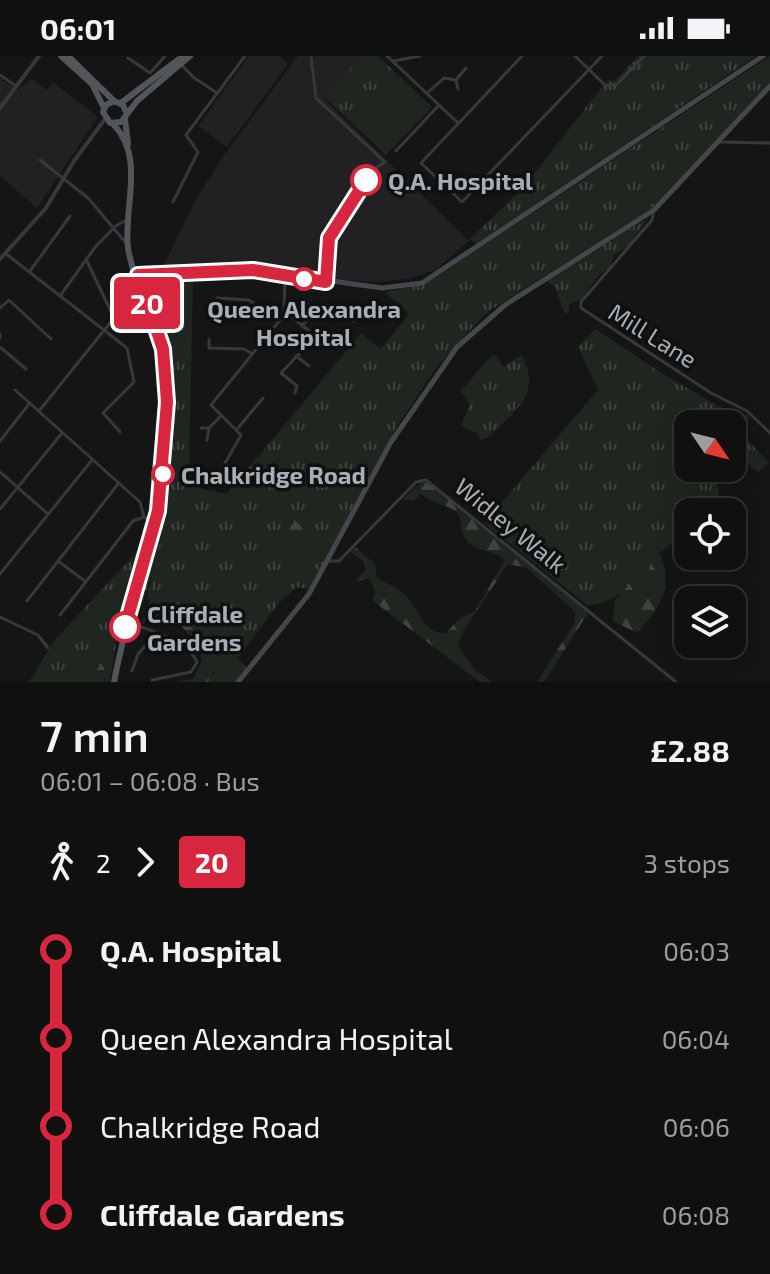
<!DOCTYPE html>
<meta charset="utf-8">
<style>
body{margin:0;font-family:"Exo 2",sans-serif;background:#1e1e1e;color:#f1f3f6;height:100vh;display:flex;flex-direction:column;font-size:30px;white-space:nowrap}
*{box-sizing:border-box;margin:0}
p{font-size:26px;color:#9c9d9f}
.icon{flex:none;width:44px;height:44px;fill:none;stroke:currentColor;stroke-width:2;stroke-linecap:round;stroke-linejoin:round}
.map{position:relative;height:626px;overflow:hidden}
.panel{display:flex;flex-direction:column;background:#101010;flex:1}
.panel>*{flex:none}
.badge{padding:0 16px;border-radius:6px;font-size:28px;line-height:52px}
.needle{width:52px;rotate:125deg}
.buttons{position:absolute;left:674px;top:354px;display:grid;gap:16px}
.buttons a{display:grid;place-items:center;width:72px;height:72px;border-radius:16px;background:#101010;box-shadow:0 4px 20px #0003,0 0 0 2px #303030;font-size:40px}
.map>.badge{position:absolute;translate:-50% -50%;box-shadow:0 0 0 4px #fff}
.legs{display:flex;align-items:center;gap:12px;height:88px;padding:0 40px;font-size:26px}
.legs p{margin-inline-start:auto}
.overview{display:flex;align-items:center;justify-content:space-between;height:136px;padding:0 40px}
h1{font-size:44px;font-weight:600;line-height:60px}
ul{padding:0 40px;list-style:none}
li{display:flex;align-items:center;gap:28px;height:88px;font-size:30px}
li i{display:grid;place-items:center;width:12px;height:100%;margin:0 10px;background:currentColor}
li i::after{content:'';width:20px;height:20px;margin:-10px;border:6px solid;border-radius:50%;background:#101010}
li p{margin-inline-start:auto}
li:first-child i{background:linear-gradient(#0000 50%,currentColor 0)}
li:last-child i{background:linear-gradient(currentColor 50%,#0000 0)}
.status{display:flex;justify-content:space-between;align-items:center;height:56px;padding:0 40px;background:#101010;direction:ltr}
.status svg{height:22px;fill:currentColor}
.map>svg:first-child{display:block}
.built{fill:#212123}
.grass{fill:url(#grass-tufts)}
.forest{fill:url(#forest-firs)}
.pitch{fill:#1f261f}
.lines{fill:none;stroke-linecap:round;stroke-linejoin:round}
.minor{stroke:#36383b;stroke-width:3}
.tertiary{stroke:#36383b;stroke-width:4}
.secondary{stroke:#44474b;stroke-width:5}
.primary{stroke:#52565a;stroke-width:6}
.line-1-casing{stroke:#fff;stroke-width:18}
.line-1{stroke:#d7263d;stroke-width:12}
.stop-1-dot{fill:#fff;stroke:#d7263d;stroke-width:4}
.labels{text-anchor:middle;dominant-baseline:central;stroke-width:7;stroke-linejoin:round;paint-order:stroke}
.stop-label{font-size:24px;font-weight:bold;fill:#a7afb6;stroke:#101011;text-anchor:start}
.street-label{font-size:24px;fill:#a7afb6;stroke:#101011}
</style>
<div class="status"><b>06:01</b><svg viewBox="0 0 49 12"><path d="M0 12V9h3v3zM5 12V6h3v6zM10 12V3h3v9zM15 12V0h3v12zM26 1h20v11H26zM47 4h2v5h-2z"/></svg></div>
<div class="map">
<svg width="770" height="626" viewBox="0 0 770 626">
<defs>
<pattern id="grass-tufts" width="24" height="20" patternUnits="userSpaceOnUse" patternTransform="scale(2)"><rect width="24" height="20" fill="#1f261f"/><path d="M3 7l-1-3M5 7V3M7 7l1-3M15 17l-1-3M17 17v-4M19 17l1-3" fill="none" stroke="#3d433d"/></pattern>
<pattern id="forest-firs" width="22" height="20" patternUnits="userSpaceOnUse" patternTransform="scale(2)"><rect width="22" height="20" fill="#1f261f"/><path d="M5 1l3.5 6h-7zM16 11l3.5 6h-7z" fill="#3d433d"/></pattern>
</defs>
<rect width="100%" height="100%" fill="#151516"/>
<!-- built -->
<g class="built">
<path d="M249 0H280L288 8 227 91 198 70Z"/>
<path d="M298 0H362L323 42 469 185 436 214 408 223 377 226 309 222 254 212 193 216 163 211 196 143 224 99Z"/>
<path d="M0 22 17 34 32 23 46 34 53 26 98 61 37 152 0 120Z"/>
</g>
<!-- grass -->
<g class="grass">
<path d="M362 0H378L399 20 353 68 324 41Z"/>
<path d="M639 0H756L476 188 470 183 523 132 601 32 610 23 613 26Z"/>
<path d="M770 0V27L651 153 489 255 466 278 436 312 396 372 309 533 296 531 279 547 238 602 246 612 235 626H208L214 617V578L168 559 174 564 164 568 150 561 142 569 150 544 147 543 166 460 162 455C169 416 175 335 169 298 164 273 144 244 150 220H193L189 418 202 433 227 438 361 277 381 293 409 258 385 236 425 228Z"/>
<path d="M649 161 629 189 614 199 610 211C595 220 592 230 582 243L569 248V256L565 258 555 231 547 225Z"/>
<path d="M595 273 666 320 742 363 746 358 749 361 744 380 769 407 758 416 747 407 732 403V368H688V412H721L716 417 720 444 707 456H688V473L653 503 648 519C626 532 613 548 587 549L484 467 598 334 578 291Z"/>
<path d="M522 299C542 339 516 353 489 381L480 384 479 378 461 370 470 348 461 335 491 300H496L503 311Z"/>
<path d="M146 486 117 565 108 626H29L54 585Z"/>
</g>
<!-- forest -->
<g class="forest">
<path d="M422 425 431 429 588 557 544 626H537L575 566V556L527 512 508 508 462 577 458 590 474 613 492 626H480L373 545 375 535 369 522 355 526 366 513 363 505 351 496 355 491 375 508 377 522C387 528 398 531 405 539 418 552 424 579 446 577L458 564 475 555 505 504C486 488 461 501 460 459 447 447 434 449 421 438L414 445 403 443Z"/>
<path d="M162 457 166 460 152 520 136 565H131Z"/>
<path d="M292 462 315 482 312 494 291 496 282 490 284 469Z"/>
<path d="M660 498C674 532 660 552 637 577L613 565 615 544 639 518 648 519 652 503Z"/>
<path d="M198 546C210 569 226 602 208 626H177L193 623 202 604 194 585 168 554Z"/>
<path d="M114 572 118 576 110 626H89L104 603Z"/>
</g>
<!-- pitch -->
<path class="pitch" d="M399 20 432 51 386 99 353 68Z"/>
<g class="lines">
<!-- minor -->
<g class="minor">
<path d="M311 0 316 42 385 106 373 114 329 182 326 222"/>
<path d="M387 0 457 66"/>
<path d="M522 0 421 107 462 146 602 0"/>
<path d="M575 0 606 30 617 28 644 0"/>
<path d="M128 2 150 17 165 0"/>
<path d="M393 5 420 0"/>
<path d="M180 7 193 21 217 37"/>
<path d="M0 19 16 30"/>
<path d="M458 33 456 24 466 12"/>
<path d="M427 37 444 22 456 24"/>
<path d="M720 86 770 87"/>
<path d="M396 95 439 49"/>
<path d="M40 104 88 142 126 187"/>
<path d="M173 146 198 96 186 79 245 0"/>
<path d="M654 154 652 164 581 246V252L711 337 747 355 770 377"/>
<path d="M114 171 128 163"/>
<path d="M5 197 127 292 134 326 103 357 120 376"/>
<path d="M30 215 70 160"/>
<path d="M60 240 96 190 114 172"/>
<path d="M217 242 249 244 279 265"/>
<path d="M304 246 316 253"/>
<path d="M0 252 9 244 51 283"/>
<path d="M286 257 316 280 281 317 297 330 295 337"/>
<path d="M353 265 362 254"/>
<path d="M302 270 316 253 345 254 356 260"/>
<path d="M0 278V282"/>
<path d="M316 281 331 288"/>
<path d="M209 283V292L244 293 251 297"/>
<path d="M0 291 26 313"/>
<path d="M296 300 309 310"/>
<path d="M15 334 140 446 144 461"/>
<path d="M39 355 114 262 86 203"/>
<path d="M201 372H209"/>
<path d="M237 373 263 342"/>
<path d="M207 384 209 372 220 361"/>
<path d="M0 385 30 347"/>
<path d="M211 415 220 416 241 379 211 349 284 259 285 220"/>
<path d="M0 416 48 458"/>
<path d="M0 453 62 377"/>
<path d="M58 505 86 526"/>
<path d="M328 505H339L416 426 426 424 676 626"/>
<path d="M0 518 92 404"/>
<path d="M27 545 118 428"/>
<path d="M60 559 133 465 144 461 152 465"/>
<path d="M0 561 38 579 48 592"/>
<path d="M130 567C151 575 188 584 197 606L191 616 152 624"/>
<path d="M132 615 138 598 156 578"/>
</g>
<!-- tertiary -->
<g class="tertiary">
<path d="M0 52 39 0"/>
<path d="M0 203 46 152 74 105 105 63"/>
</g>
<!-- secondary -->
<g class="secondary">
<path d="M138 219 253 214 382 232 422 227 763 0"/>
<path d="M238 626 309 538 391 386 457 291 505 249 654 154 770 30"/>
</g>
<!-- primary -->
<g class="primary">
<path d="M61 0 92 28 104 52"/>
<path d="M68 0 114 45"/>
<path d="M121 47 183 0"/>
<path d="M126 56 123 49 114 45 106 49 103 56 110 67 121 66 137 45 190 0"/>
<path d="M125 63 128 88"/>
<path d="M113 68C146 101 123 152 128 192 135 236 164 275 167 320 175 428 134 522 114 626"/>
</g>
</g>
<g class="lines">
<defs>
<path id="line-1" d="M125 571 158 455 167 346 163 293 138 219 253 214 326 226 329 182 366 124"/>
</defs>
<!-- line-1 casing -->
<use href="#line-1" class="line-1-casing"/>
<!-- line-1 -->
<use href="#line-1" class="line-1"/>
</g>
<!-- markers -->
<g class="stop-1-dot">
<circle cx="366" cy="124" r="14"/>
<circle cx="304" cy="223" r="10"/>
<circle cx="163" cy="418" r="10"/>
<circle cx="125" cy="571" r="14"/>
</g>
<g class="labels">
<!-- stop labels -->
<g class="stop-label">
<text x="388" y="124">Q.A. Hospital</text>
<text x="304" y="252" text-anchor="middle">Queen Alexandra<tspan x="304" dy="28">Hospital</tspan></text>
<text x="181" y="418">Chalkridge Road</text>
<text x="147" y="557">Cliffdale<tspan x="147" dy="28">Gardens</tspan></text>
</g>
<!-- street labels -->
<g class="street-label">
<text transform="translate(653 279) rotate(32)">Mill Lane</text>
<text transform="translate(511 469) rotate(39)">Widley Walk</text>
</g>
</g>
</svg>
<div class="buttons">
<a><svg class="needle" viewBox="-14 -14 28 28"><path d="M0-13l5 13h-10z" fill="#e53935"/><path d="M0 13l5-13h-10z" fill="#9c9d9f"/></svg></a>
<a><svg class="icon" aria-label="locate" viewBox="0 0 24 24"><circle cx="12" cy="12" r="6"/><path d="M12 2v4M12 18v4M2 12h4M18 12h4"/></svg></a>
<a><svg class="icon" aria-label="layers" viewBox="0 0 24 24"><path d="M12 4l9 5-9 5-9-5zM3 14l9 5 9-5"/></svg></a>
</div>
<b class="badge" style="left:147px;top:247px;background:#d7263d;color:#fff">20</b>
</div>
<section class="panel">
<div class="overview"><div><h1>7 min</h1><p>06:01 – 06:08 · Bus</p></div><b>£2.88</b></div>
<div class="legs"><svg class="icon" aria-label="walk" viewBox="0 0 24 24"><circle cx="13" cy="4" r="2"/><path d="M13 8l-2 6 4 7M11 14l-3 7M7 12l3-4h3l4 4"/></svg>2<svg class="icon" aria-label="forward" viewBox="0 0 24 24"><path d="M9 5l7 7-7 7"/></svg><b class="badge" style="background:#d7263d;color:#fff">20</b><p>3 stops</p></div>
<ul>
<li><i style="color:#d7263d"></i><b>Q.A. Hospital</b><p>06:03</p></li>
<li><i style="color:#d7263d"></i><span>Queen Alexandra Hospital</span><p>06:04</p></li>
<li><i style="color:#d7263d"></i><span>Chalkridge Road</span><p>06:06</p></li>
<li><i style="color:#d7263d"></i><b>Cliffdale Gardens</b><p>06:08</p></li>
</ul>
</section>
